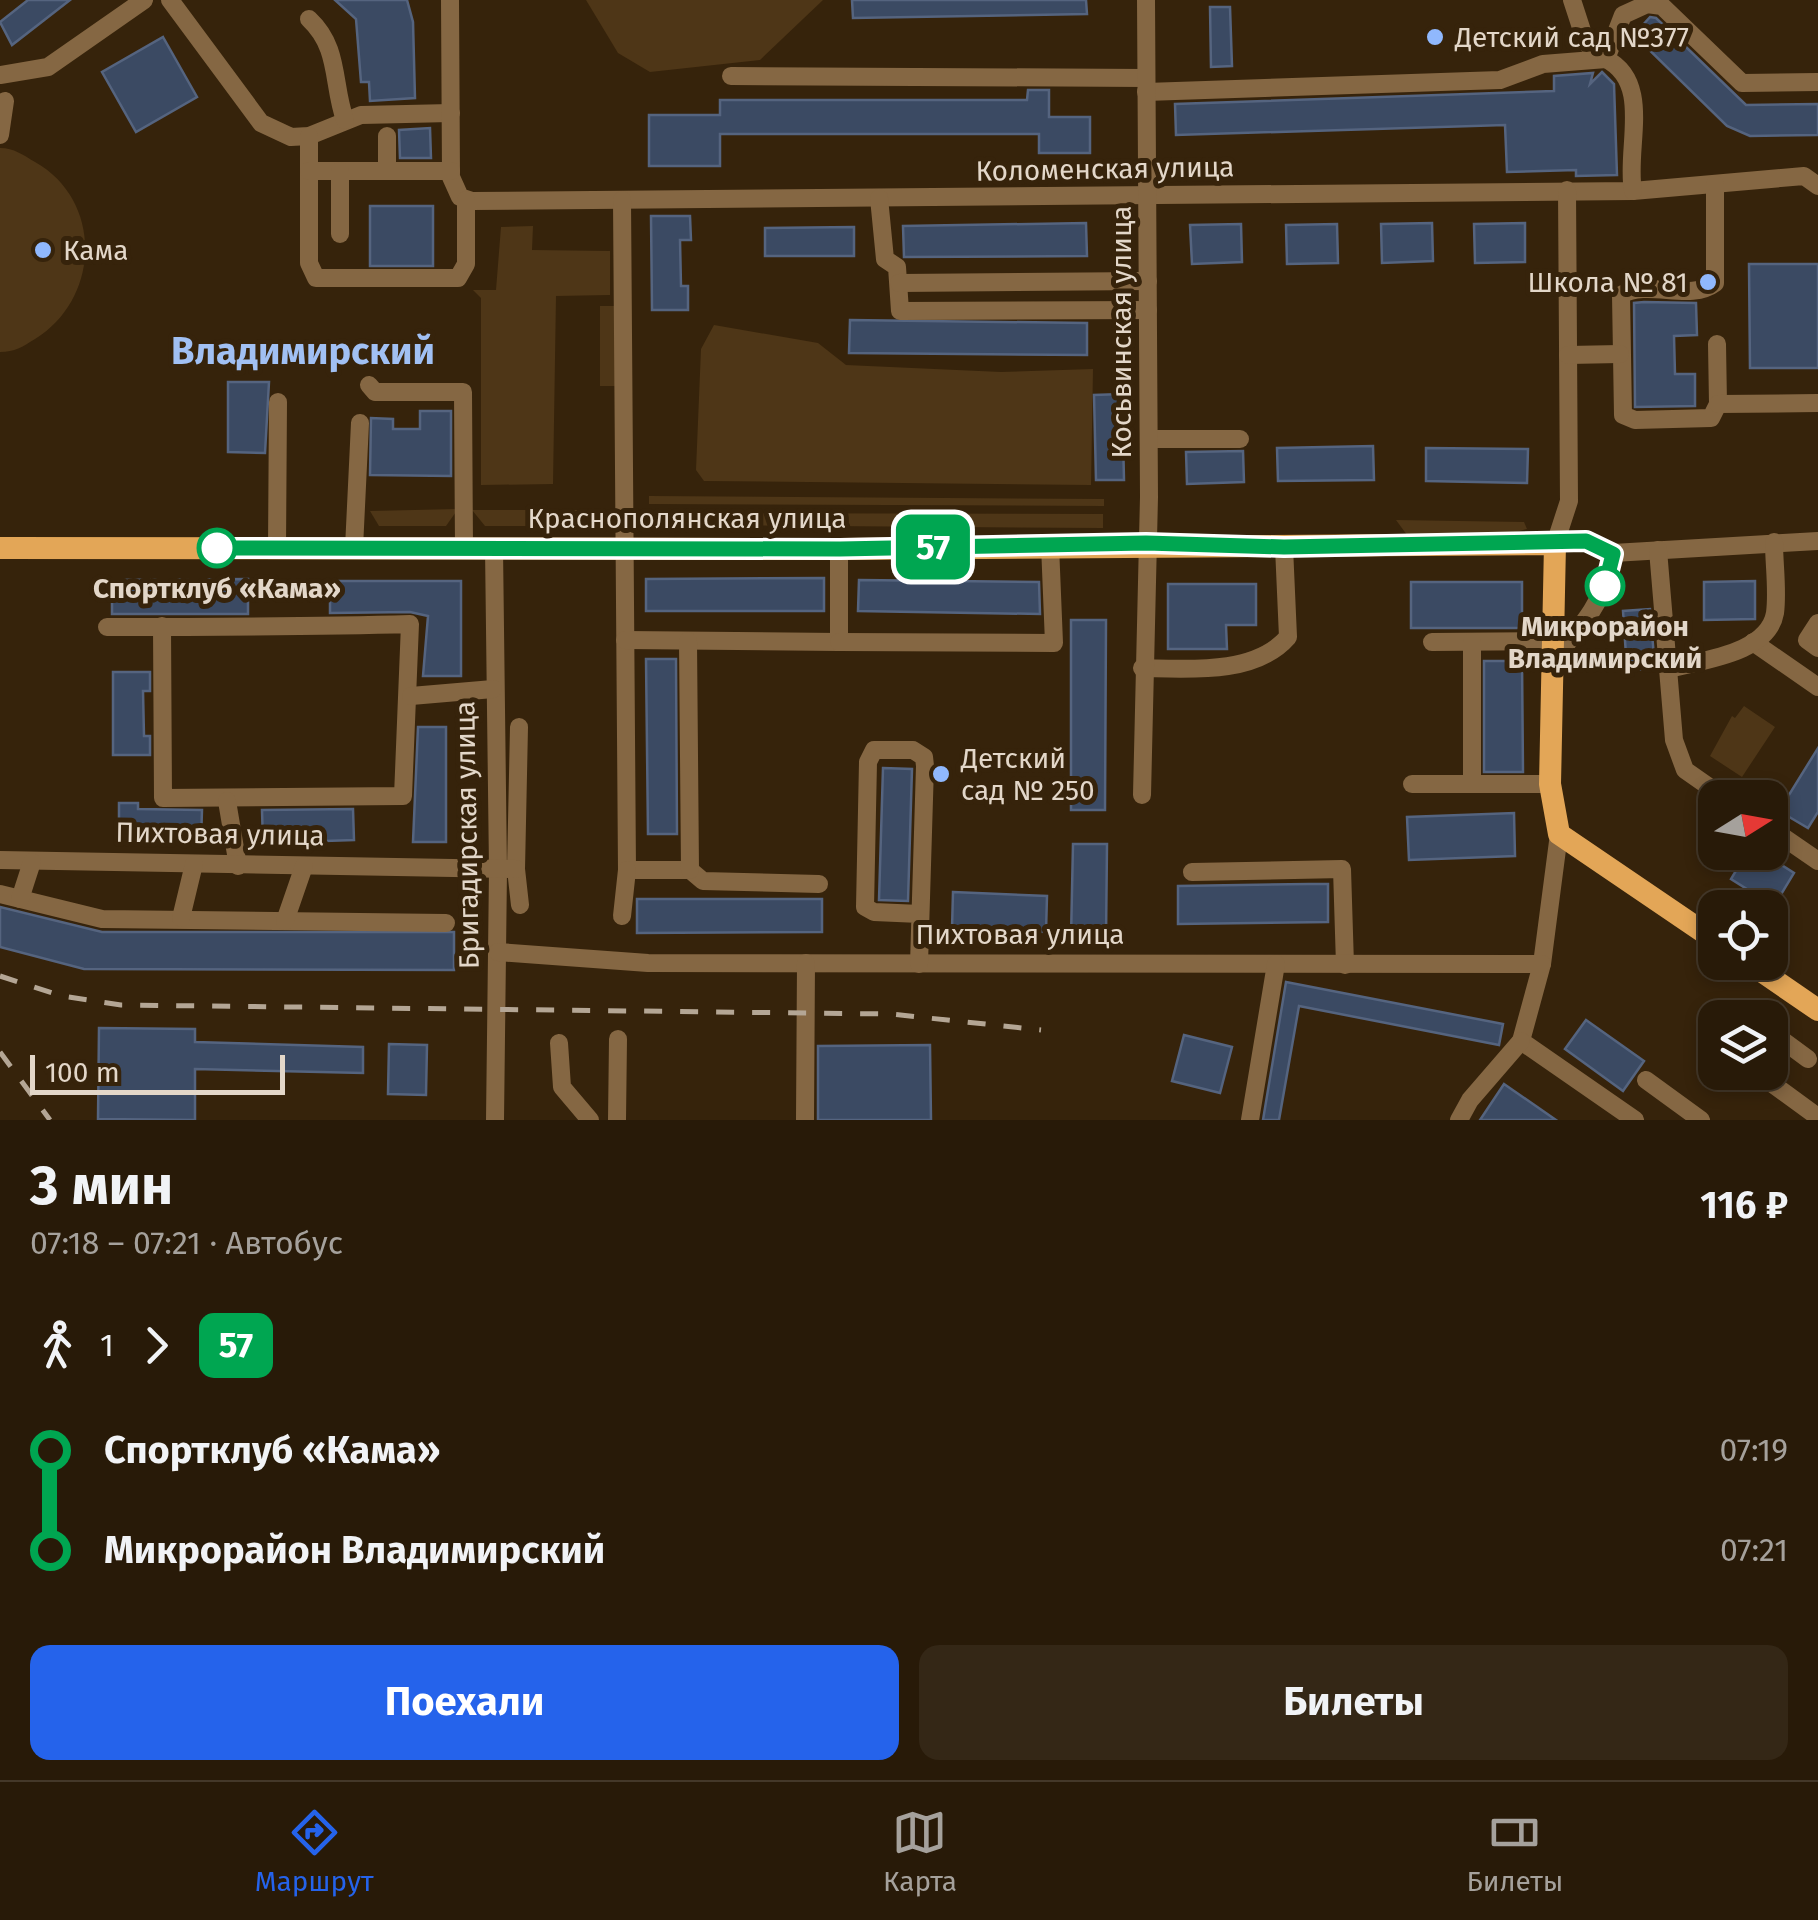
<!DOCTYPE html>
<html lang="ru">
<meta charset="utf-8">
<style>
body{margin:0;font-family:"Fira Sans",sans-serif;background:#342716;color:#f1f3f6;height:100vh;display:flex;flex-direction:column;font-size:38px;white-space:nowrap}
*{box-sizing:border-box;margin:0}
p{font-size:32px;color:#a5a19c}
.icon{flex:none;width:55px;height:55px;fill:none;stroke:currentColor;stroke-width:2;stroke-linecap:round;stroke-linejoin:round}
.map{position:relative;height:1120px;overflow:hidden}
.panel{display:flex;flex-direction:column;background:#281a08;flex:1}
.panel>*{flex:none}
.badge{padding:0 20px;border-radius:15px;font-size:35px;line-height:65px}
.needle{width:65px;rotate:79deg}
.fabs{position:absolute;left:1698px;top:780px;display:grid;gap:20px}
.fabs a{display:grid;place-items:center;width:90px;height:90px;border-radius:20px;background:#281a08;box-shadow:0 5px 15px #0003,0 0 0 2px #443829;font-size:50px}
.scale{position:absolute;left:30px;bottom:25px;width:255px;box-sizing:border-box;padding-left:10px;border:5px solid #e3d7c9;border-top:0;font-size:28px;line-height:35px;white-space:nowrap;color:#e3d7c9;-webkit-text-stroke:8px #36230b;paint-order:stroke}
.map>.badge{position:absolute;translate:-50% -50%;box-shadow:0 0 0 5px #fff}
.legs{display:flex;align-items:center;gap:15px;height:110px;padding:0 30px;font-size:32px}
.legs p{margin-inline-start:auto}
.overview{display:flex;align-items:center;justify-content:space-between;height:170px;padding:0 30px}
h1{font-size:55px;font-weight:700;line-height:75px}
.action{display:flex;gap:20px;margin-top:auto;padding:20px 30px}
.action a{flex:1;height:115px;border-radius:20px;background:#2563eb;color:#fff;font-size:40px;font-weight:700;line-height:115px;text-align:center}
.action a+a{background:#342716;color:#f1f3f6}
ul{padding:0 30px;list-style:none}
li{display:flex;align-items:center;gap:35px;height:100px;font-size:38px}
li i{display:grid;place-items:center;width:15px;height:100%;margin:0 12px;background:currentColor}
li i::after{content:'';width:25px;height:25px;margin:-12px;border:8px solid;border-radius:50%;background:#281a08}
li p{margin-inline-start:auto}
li:first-child i{background:linear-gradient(#0000 50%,currentColor 0)}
li:last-child i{background:linear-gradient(currentColor 50%,#0000 0)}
.tabs{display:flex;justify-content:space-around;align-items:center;height:140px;border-top:2px solid #443829;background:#281a08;font-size:28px;color:#a5a19c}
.tabs a{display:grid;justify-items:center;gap:5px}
.tabs .current{color:#2563eb}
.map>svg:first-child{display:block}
.green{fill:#4e3617}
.building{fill:#3b4a63;stroke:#55647f;stroke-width:2.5}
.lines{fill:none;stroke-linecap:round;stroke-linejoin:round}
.minor{stroke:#856743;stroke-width:18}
.major{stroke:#e3a657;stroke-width:22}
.rail{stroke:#b4a695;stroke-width:5;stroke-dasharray:18 18;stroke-linecap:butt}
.line-1-casing{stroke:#fff;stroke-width:22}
.line-1{stroke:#00a651;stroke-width:15}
.poi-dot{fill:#90b8fd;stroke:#36230b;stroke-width:4}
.stop-1-dot{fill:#fff;stroke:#00a651;stroke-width:5}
.labels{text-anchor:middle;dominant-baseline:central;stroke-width:10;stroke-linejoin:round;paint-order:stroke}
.poi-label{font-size:28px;fill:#e3d7c9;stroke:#36230b;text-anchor:start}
.street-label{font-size:28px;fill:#e3d7c9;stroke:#36230b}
.stop-label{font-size:28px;font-weight:bold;fill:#e3d7c9;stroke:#36230b}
.district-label{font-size:38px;font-weight:bold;fill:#a1c0f3;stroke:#36230b}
</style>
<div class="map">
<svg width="1818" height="1120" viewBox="0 0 1818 1120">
<rect width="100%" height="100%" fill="#36230b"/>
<!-- green -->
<g class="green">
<path d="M586 0H823L760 60 650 72 618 53Z"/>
<path d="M0 148C14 148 23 155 35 162 104 201 100 299 35 339 22 347 15 352 0 352Z"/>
<path d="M533 226 532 250 610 251V295L556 296 553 484 481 485V298L473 290H496L501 227Z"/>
<rect x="600" y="306" width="16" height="80"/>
<path d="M714 325 818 343 846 365 1001 372 1093 369 1091 485 704 481 696 470 701 349Z"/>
<path d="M649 496 1104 499V506L649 504Z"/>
<path d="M458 509 446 526H379L370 511Z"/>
<path d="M472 510H610L596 526H485Z"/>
<path d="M675 513 1103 514V528L676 525Z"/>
<path d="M1396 520 1524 522 1527 529 1500 536 1407 535Z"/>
<path d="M1744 706 1775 727 1742 777 1710 756 1732 716 1735 718Z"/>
</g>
<!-- building -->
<g class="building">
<path d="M28 0H70L12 45 0 22Z"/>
<path d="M335 0H407L413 22 415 98 370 101 369 82H361L356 19Z"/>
<path d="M852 0H1086L1087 14 853 18Z"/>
<path d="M1210 7H1230L1232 66 1211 67Z"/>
<path d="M1650 17 1656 18 1746 105 1818 104V135L1750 136 1727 126 1634 35Z"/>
<path d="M163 37 197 97 136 132 102 72Z"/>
<path d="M1602 72 1614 84 1617 175 1576 176V170L1507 172 1505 125 1176 135 1175 104 1554 91V76L1593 73 1590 84Z"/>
<path d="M1028 90H1049V117H1090V153H1039V134H720V166H649V115H720V100H1027Z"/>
<path d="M430 128 431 158H400L399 130Z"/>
<rect x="370" y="206" width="63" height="60"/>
<path d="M651 216H690L691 240H680L681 286H688V310H652Z"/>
<path d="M1086 223 1087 256 904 257 903 226Z"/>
<path d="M1432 223 1433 261 1382 263 1381 224Z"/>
<path d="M1525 223V262L1475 263 1474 224Z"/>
<path d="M1241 224 1242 262 1192 264 1190 225Z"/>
<path d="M1337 224 1338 263 1287 264 1286 225Z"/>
<path d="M854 227V256H765V228Z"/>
<path d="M1749 264H1818V368H1750Z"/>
<path d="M1644 302 1696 303 1697 335 1674 336 1675 374H1695V406L1635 407 1634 303Z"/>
<path d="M850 320 1087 323V355L849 353Z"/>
<path d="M228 382H269L265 453 228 452Z"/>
<path d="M1122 394 1124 480H1096L1094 395Z"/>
<path d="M420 411H451V476L370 475 371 418 393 419V429H420Z"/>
<path d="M1373 446 1374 480 1278 481 1277 448Z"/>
<path d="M1426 448 1528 449 1527 483 1426 481Z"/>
<path d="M1243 451 1244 482 1187 484 1186 452Z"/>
<path d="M824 578V611H646V579Z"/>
<path d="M248 579V614H112V580Z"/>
<path d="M859 580 1039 582 1040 614 858 611Z"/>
<path d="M330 581H461V676H423L428 616 410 612 330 613Z"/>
<path d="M1755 581V619L1704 620V582Z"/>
<rect x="1411" y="582" width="111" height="46"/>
<path d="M1168 584H1256V625H1226L1227 649H1168Z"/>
<path d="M1650 609 1655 669 1627 670 1623 611Z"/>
<path d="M1071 620H1106L1105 810H1071Z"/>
<path d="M646 659H676L677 834H648Z"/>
<path d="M1484 661H1522L1523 772H1484Z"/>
<path d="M113 672H150V691H143L144 736H150V755H113Z"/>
<path d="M418 727H446V842H413Z"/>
<path d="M1818 748V812L1808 828 1779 811Z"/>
<path d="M883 768 912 769 908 901 879 900Z"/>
<path d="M119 803H138V809L202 810 201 841 119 840Z"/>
<path d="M353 809 354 840 263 843 262 810Z"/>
<path d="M1514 813 1515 856 1409 860 1407 817Z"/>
<path d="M1073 844H1107L1106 939 1071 938Z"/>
<path d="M1747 852H1761L1794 873 1774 906 1731 879Z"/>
<path d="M1309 884H1328V922L1178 924V886Z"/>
<path d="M953 892 1047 896 1046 932 952 929Z"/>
<path d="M637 899H822V932L637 933Z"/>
<path d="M0 907 102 932H454V970L84 969 0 947Z"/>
<path d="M1286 982 1503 1024 1499 1045 1299 1006 1279 1120H1263Z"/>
<path d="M1586 1020 1644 1061 1623 1091 1565 1049Z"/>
<path d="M99 1028 195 1029V1042L363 1047V1073L195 1069V1120L98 1119Z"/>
<path d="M1184 1035 1232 1047 1220 1093 1172 1081Z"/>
<path d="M389 1044 427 1045 426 1095 388 1094Z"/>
<path d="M930 1045 931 1120H818V1046Z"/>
<path d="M1504 1084 1556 1120H1480Z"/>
</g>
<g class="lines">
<!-- minor -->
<g class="minor">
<path d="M170 0 261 123 291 137 309 136 361 115 451 113"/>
<path d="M450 0 451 177 460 197 472 201 1633 191 1804 176 1818 186"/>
<path d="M1572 0 1586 43 1606 59"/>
<path d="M309 19C340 48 332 83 345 120"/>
<path d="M0 75 48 67 144 0"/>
<path d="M731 76 1146 78"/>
<path d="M1146 92 1500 80 1543 64 1606 59"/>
<path d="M0 135 5 101"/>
<path d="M309 136V263L316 278H458L466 264V200"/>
<path d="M387 136V171"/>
<path d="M309 171H451"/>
<path d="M1715 184V283C1690 302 1648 279 1621 295L1623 415 1635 420 1711 418 1718 404 1717 344"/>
<path d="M1567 190 1569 501 1555 544 1586 541 1613 553 1818 541"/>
<path d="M1633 191C1625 149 1653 83 1606 59L1623 15 1647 4 1662 6 1742 83 1818 82"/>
<path d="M879 198 885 259 897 267 900 311 1148 310"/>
<path d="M622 200 627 870H690L703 881 819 884"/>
<path d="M340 234V171"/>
<path d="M899 283 1148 281"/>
<path d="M1568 355 1620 354"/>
<path d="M369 385 375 392H463L464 548"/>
<path d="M1718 404 1818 403"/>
<path d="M1149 439H1240"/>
<path d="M277 548 278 402"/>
<path d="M354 548 360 423"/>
<path d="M494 548 498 870 495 1120"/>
<path d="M1658 550 1674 740 1685 770 1725 798"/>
<path d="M1818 623 1807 640 1818 648"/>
<path d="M107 627C208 627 309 627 410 624L403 796 163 798 162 626"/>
<path d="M625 640 839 642V549"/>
<path d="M688 641 690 870"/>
<path d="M839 642 1054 643 1050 545"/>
<path d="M1432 642 1553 641"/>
<path d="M1472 642V784"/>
<path d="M1753 642 1818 687"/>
<path d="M1553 659C1581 628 1608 597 1613 553"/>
<path d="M1142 668C1189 669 1255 675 1288 637L1284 547"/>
<path d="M1669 669C1701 660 1768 654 1775 613 1778 590 1774 565 1774 542"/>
<path d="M411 696 493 689"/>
<path d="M519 727 516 869 520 905"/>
<path d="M1412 784H1550"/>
<path d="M1142 795 1149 497 1146 0"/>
<path d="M227 801 238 866"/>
<path d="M1770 828 1818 861"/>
<path d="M1559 834 1542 964 1521 1041 1635 1120"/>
<path d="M0 860 516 869"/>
<path d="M1192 872 1342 869 1345 965"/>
<path d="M0 894 102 919 446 923"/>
<path d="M20 899 32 862"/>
<path d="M622 916 627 870"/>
<path d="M181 918 194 864"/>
<path d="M285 921 304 866"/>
<path d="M498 952 648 963 1542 964"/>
<path d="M919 964 925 766 924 757 913 750H874L868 762 865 907 874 912 920 914"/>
<path d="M1770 1031 1808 1059"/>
<path d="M559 1043 562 1087 590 1120"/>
<path d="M1756 1072 1818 1117"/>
<path d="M1646 1080 1701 1120"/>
<path d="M617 1120 618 1039"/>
<path d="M805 1120 806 963"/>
<path d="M1250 1120 1276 964"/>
<path d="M1459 1120 1470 1100 1521 1041"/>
</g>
<!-- major -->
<g class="major">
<path d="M0 548 839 549 1555 544 1550 784 1559 834 1715 940"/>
<path d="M1748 962 1818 1010"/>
</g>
<!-- rail -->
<g class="rail">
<path d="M0 976 62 996 121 1005 891 1014 1041 1030"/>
<path d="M0 1052 50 1120"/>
</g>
</g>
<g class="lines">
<defs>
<path id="line-1" d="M217 548 840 549 1146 543 1284 547 1586 541 1613 554 1605 586"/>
</defs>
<!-- line-1 casing -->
<use href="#line-1" class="line-1-casing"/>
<!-- line-1 -->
<use href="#line-1" class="line-1"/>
</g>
<!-- markers -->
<g class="poi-dot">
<circle cx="1435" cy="37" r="10"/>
<circle cx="43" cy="250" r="10"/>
<circle cx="1708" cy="282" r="10"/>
<circle cx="941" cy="774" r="10"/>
</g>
<g class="stop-1-dot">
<circle cx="217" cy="548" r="18"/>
<circle cx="1605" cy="586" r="18"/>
</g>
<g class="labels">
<!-- poi labels -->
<g class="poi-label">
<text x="1455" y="37">Детский сад №377</text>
<text x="63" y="250">Кама</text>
<text x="1688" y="282" text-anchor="end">Школа № 81</text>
<text x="961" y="758">Детский<tspan x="961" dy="32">сад № 250</tspan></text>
</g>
<!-- street labels -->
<g class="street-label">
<text transform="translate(1105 169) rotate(-1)">Коломенская улица</text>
<text transform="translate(1121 332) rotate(-90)">Косьвинская улица</text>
<text x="687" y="518">Краснополянская улица</text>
<text transform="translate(220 834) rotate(1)">Пихтовая улица</text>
<text transform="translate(467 835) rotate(-91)">Бригадирская улица</text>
<text x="1020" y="934">Пихтовая улица</text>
</g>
<!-- stop labels -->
<g class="stop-label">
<text x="217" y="588">Спортклуб «Кама»</text>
<text x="1605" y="626">Микрорайон<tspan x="1605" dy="32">Владимирский</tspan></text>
</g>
<!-- district labels -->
<g class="district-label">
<text x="303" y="351">Владимирский</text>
</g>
</g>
</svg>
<div class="fabs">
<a><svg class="needle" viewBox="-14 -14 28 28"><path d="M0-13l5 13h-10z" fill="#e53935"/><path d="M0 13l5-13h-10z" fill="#a5a19c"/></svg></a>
<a><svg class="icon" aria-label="locate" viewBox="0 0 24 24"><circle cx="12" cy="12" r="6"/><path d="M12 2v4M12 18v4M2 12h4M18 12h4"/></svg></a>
<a><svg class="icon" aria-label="layers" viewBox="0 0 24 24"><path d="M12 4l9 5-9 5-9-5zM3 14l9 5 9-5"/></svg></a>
</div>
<div class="scale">100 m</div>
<b class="badge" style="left:933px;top:547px;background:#00a651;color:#fff">57</b>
</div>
<section class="panel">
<div class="overview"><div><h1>3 мин</h1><p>07:18 – 07:21 · Автобус</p></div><b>116 ₽</b></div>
<div class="legs"><svg class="icon" aria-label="walk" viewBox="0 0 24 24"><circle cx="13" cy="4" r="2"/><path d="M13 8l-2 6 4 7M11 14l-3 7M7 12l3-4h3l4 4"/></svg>1<svg class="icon" aria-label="forward" viewBox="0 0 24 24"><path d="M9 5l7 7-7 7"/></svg><b class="badge" style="background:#00a651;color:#fff">57</b></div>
<ul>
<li><i style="color:#00a651"></i><b>Спортклуб «Кама»</b><p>07:19</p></li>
<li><i style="color:#00a651"></i><b>Микрорайон Владимирский</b><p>07:21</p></li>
</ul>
<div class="action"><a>Поехали</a><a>Билеты</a></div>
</section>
<nav class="tabs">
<a class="current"><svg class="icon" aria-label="directions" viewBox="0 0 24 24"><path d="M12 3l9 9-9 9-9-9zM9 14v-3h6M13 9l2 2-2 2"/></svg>Маршрут</a>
<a><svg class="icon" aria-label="map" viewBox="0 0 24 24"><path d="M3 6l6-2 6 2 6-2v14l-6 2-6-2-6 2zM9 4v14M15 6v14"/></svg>Карта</a>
<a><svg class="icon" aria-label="tickets" viewBox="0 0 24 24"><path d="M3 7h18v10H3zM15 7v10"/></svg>Билеты</a>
</nav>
